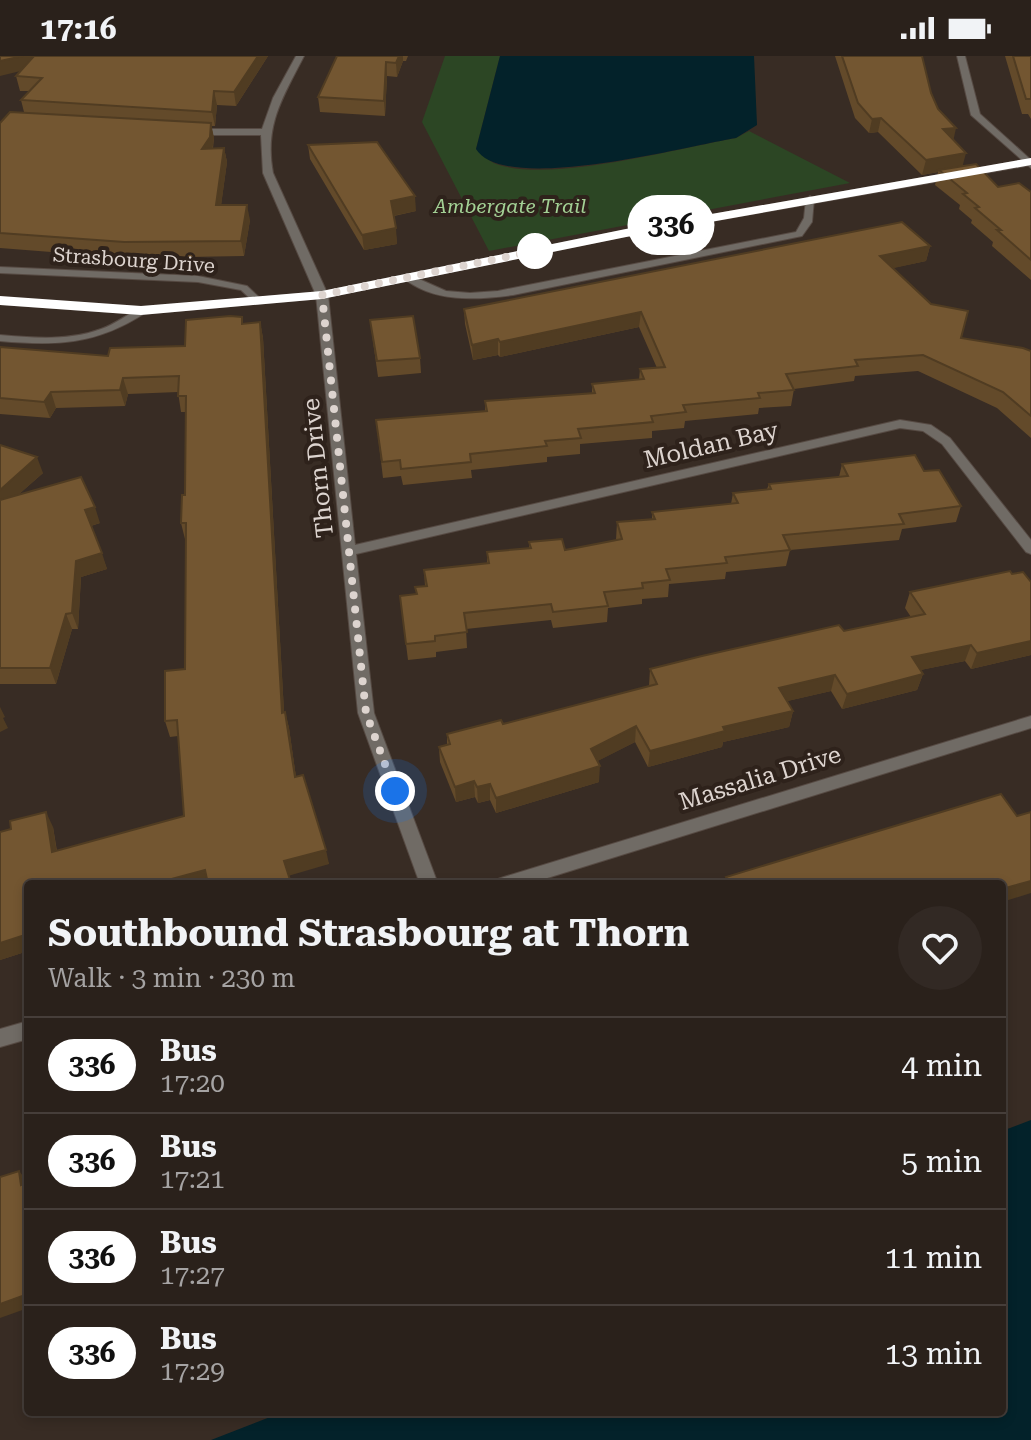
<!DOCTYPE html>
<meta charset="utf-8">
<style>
body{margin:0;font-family:"Roboto Serif",serif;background:#322924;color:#f1f3f6;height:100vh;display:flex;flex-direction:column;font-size:30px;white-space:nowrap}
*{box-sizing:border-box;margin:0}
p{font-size:26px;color:#a5a3a3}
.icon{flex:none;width:44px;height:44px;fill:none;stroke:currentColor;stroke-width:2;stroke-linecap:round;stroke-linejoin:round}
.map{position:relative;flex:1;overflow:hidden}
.drawer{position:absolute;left:24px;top:824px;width:982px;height:536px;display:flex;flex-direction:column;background:#2a211b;border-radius:8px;box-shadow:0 4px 12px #0003,0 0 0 2px #463e3a}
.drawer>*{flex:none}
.badge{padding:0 16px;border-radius:26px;font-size:28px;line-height:52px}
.you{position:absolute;width:40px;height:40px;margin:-20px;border:6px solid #fff;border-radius:50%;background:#1a73e8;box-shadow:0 0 0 12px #1a73e833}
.map>.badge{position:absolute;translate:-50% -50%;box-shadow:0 0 0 4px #fff}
.round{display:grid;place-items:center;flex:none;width:84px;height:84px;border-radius:42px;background:#322924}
.head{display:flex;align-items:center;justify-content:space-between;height:136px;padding:0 24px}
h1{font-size:38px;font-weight:700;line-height:60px}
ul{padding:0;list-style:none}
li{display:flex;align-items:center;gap:24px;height:96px;padding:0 24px;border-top:2px solid #463e3a}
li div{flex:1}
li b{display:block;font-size:30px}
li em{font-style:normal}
li .badge{min-width:88px;font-weight:700;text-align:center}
.status{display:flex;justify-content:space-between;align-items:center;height:56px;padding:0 40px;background:#2a211b;direction:ltr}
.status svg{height:22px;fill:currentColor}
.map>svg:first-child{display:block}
.green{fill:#2c4624}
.water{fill:#03222a}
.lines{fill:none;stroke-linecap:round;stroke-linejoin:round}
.service-casing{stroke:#564a43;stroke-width:2}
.minor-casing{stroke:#564a43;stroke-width:2}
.tertiary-casing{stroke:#564a43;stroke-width:2}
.service{fill:#706b65;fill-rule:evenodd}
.minor{fill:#706b65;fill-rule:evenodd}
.tertiary{fill:#706b65;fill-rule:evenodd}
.wall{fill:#634a2a}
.shaded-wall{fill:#503c22}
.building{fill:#735631;stroke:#503c22;stroke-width:2}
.line{fill:#fff;stroke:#fff;stroke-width:2}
.walk{stroke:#ddd4cf;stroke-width:8;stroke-dasharray:0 14.4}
.stop-dot{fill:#fff;stroke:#fff;stroke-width:4}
.labels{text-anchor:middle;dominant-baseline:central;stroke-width:8;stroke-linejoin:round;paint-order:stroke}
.far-park-label{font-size:20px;font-style:italic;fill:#a3d195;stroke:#2e221b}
.far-street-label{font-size:20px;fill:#ddd4cf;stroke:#2e221b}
.street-label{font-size:24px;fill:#ddd4cf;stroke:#2e221b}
</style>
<div class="status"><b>17:16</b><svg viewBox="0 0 49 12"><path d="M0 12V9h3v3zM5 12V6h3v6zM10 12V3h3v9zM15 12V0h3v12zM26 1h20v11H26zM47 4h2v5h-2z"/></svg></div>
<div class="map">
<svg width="1031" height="1384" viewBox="0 0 1031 1384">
<rect width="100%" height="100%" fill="#382c24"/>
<!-- green -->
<path class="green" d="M445 0H500L476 93C483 98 488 105 496 108 551 127 675 93 736 82L749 75 850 127 489 195 422 66Z"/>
<!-- water -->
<g class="water">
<path d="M500 0H754L757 69 736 82C687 90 504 139 476 93Z"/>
<path d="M1031 1064V1384H211L283 1356H1002V1075Z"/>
</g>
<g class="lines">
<defs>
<g id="service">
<path d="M810 140 814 143 812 166 802 180 513 239C475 244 433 247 402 221L410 219 446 235 470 237 498 235 796 176 804 162 806 143Z"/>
<path d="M0 211 198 220 247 230 264 246 256 248 241 234 198 226 0 217Z"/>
<path d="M141 252 146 255 145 257C96 289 56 290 0 285V279C34 282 69 285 101 273 116 268 127 258 141 252Z"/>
</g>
<g id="minor">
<path d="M296 0H304C283 41 264 69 273 117L328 239 355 489 900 364 931 369 950 382 1031 484V498L1026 496 942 388 923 375 900 372 356 498 374 657 438 828H420L358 657 316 239 263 117 261 79H193L188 76 193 73H262L273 42Z"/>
<path d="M957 0H965L980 58 1031 104V112L971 59Z"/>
<path d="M1031 660V672L528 828H495L498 823 504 821Z"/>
<path d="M28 965V983L0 991V973Z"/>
</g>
<path id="tertiary" d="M1031 103V109L626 180 322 242 141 258 0 248V242L141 252 322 236 626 174Z"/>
</defs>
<!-- service casing -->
<use href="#service" class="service-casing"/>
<!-- minor casing -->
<use href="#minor" class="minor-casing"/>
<!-- tertiary casing -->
<use href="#tertiary" class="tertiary-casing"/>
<!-- service -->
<use href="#service" class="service"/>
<!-- minor -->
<use href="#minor" class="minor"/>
<!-- tertiary -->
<use href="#tertiary" class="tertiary"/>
</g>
<!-- wall -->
<g class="wall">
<path d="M0 0H268L236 50 217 49 215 70H211L214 82 213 92H224L227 106 221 149 250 164 244 200 128 202 0 192V67L24 56 21 44 30 35H20L16 20 20 16Z"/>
<path d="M337 0H408L406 5H403L397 21 387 20 385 60 320 56 318 41Z"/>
<path d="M835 0H922L931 37 938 53 953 84 963 110 998 131 1031 136V224L992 190 993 186 971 167 972 164 959 153 960 149 935 129 938 116 922 119 878 76 869 77 855 62Z"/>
<path d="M1005 0H1031V63L1028 58H1022Z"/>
<path d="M308 89 416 155 394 160 397 188 364 194 310 103Z"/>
<path d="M930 190 926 205 892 212 961 282 1031 295V382L997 352 918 315 855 320 854 325 794 333 791 350 759 352 758 358 685 365 684 372 652 375V382L580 388V398L547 401V406L471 414 472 422 403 429 401 420 383 422 376 364 485 355V345L592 337V328L639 324 640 313 657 312 639 271 500 301 498 299 473 304 465 268 464 253Z"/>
<path d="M242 261 243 268 260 266 263 282 284 656H285L289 672 296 721 329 808 28 828V895L0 904V776L53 771 57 795 184 760 178 680 170 681 165 665 185 613 186 483H185L181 467 185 439 186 356H181L178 336 128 338 125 350 56 352 50 362 0 358V291L108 300 185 290Z"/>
<path d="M370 264 420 302 421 317 378 321Z"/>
<path d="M0 389 43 417 19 438 100 467 91 470 107 513 81 521 78 573H72L56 628H0Z"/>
<path d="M842 408 924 415 961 450 956 466 902 473 899 484 790 494 786 510 726 516 725 523 669 528 668 541 642 543V548L608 552 607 566 553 572 551 564 466 573 467 592 436 596V601L408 604 400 540 416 538 425 530 424 514 487 508V496L529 492V486L565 494 616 484 617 466 652 463V456L731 448 733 437 767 433 769 428 839 421Z"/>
<path d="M1012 518 1031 526V599L971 613 965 605 920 614 923 618 917 634 842 653 831 635 787 645 793 655 789 671 723 686 722 691 648 711 635 686 597 705 599 726 496 757 490 744 478 747 475 741 456 746 440 706 439 691 447 689V678L503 668 649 630 650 613 844 575 911 561 905 552 910 536Z"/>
</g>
<!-- shaded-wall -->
<g class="shaded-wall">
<path d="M23 0H39L41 10 0 20V5Z"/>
<path d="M258 0H268L236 50 234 36Z"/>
<path d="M399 0H403V5L397 21 396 7Z"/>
<path d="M386 6 387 20 385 60 384 45Z"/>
<path d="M214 35 217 49 215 70 212 56Z"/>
<path d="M881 62 878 76 869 77 872 63Z"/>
<path d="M211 67 214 82 212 95 202 93Z"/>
<path d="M956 72 953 86 943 73Z"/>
<path d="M224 92 227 106 219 165 216 149Z"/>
<path d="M966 97 962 112 939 114 938 116 922 119 926 104Z"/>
<path d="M415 140 416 155 392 160 391 145Z"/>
<path d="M247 149 250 164 244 200 241 185Z"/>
<path d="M396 172 397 188 364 194 362 179Z"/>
<path d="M930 190 926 205 876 216 880 200Z"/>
<path d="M641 256 639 271 500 301V286Z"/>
<path d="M260 266 263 282 285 672 282 657Z"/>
<path d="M498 283V299L473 304 472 289Z"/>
<path d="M123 322 128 338 125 350 120 334Z"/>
<path d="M51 336 56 352 50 362 44 346Z"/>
<path d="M37 401 43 417 0 455V434Z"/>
<path d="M95 451 100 467 90 470 85 454Z"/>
<path d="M102 497 107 513 81 521 78 573 72 557 76 505Z"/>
<path d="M66 558 72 573 56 628 50 612Z"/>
<path d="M1031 585V599L971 613 977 597Z"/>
<path d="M971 589 965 605 906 617 912 601Z"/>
<path d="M923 618 917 634 842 653 847 638Z"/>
<path d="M835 619 831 635 775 648 779 632Z"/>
<path d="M0 651 5 661 3 662 8 672 0 676Z"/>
<path d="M793 655 789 671 723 686 722 691 648 711 650 695 723 671Z"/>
<path d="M285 656 289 672 298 736 295 721Z"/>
<path d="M636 670 635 686 590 709 591 693Z"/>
<path d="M600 710 599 726 496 757V742Z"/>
<path d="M474 725 475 741 456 746 455 731Z"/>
<path d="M490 728V744L478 747 477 731Z"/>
<path d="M46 756 53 771 59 811 52 796Z"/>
<path d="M326 794 329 808 288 820 284 805Z"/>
<path d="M205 814 209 828H153Z"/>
<path d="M1031 825V837L1002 846V833Z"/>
<path d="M28 878V895L0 904V887Z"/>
<path d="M19 1115 28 1126 21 1129Z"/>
<path d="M28 1238V1252L0 1262V1248Z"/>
</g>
<!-- building -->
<g class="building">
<path d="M0 0H23L0 5Z"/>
<path d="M34 0H258L234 36 214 35 212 56 21 44 42 22 16 20Z"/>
<path d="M337 0H399L396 7 386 6 384 45 318 41Z"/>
<path d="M842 0H922L931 37 938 53 956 72 943 73 966 97 926 104 881 62 872 63 858 47Z"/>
<path d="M1013 0H1031V43H1026Z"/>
<path d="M10 56 211 67 210 81 202 93 224 92 216 149H247L241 185 124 186 0 177V67Z"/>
<path d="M377 86 415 140 391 145 396 172 362 179 308 89Z"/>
<path d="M976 108 998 131 1019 127 1031 136V204L997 174H1001L975 152 979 151 963 138 967 137 939 114Z"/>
<path d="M902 166 930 190 880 200 931 248 968 255 961 282 1023 292 1031 295V360L1003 336 923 299 855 304 858 310 786 318 794 334 758 337 760 342 683 349 686 356 651 360 653 366 578 373 581 382 545 385 547 390 470 398 471 406 401 413 400 404 382 406 376 364 487 355 485 345 595 337 592 328 644 323 640 313 665 311 641 256 500 286 498 283 472 289 464 253Z"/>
<path d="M230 260 242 261V268L260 266 282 657 285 656 295 721 303 719 326 794 284 805 291 827 286 828H208L205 814 153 828H28V878L0 887V776L11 773 10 765 46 756 52 796 184 760 177 664 165 665V615L185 613 186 467H181L182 439H185L186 340H178L179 320 123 322 120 334 51 336 44 346 0 342V291L108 300 110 292 185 290 186 264Z"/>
<path d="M413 260 420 302 377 305 370 264Z"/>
<path d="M0 389 37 401 0 434Z"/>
<path d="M915 399 924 415 939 414 961 450 899 458 904 468 783 479 790 494 725 501 727 507 666 513 670 524 642 527 643 532 604 536 608 550 553 556 551 548 464 557 467 576 435 580V585L406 588 400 540 417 538 415 531 427 530 424 514 489 507 487 496 531 492 529 486 562 483 565 494 622 483 617 466 655 463 652 456 738 447 733 437 771 433 769 428 848 420 842 408Z"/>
<path d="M81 421 95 451 85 454 102 497 76 505 72 557 66 558 50 612H0V444Z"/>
<path d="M1010 515 1012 518 1023 516 1031 526V585L977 597 971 589 912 601 923 618 847 638 835 619 779 632 793 655 723 671 725 675 650 695 636 670 591 693 600 710 496 742 490 728 477 731 474 725 455 731 439 691 450 688 447 678 501 664 503 668 657 628 650 613 702 600 839 569 844 575 925 558 910 536Z"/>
<path d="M1001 738 1017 760 1031 756V825L1002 833V828H730L726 821Z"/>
<path d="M19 1115 21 1129 28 1126V1238L0 1248V1121Z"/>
</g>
<!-- line -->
<path class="line" d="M1031 103V108L626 180 322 242 141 258 0 248V241L141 251 322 236 626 174Z"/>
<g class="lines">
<!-- walk -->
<path class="walk" d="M395 735 366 657 322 239 535 195"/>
</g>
<!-- markers -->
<circle class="stop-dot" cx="535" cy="195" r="16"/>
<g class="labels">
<!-- far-park labels -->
<g class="far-park-label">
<text x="510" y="150">Ambergate Trail</text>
</g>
<!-- far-street labels -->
<g class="far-street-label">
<text transform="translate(134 204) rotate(4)">Strasbourg Drive</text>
</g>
<!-- street labels -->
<g class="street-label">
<text transform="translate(711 389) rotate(-13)">Moldan Bay</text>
<text transform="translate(318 412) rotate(-96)">Thorn Drive</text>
<text transform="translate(760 722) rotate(-17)">Massalia Drive</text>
</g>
</g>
</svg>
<div class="you" style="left:395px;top:735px"></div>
<b class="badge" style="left:671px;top:169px;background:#fff;color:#111">336</b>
<section class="drawer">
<div class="head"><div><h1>Southbound Strasbourg at Thorn</h1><p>Walk · 3 min · 230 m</p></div><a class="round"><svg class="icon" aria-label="heart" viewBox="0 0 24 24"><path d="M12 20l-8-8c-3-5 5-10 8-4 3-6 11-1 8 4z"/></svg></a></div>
<ul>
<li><span class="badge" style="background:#fff;color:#111">336</span><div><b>Bus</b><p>17:20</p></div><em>4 min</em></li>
<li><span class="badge" style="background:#fff;color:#111">336</span><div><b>Bus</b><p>17:21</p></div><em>5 min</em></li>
<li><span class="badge" style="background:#fff;color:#111">336</span><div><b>Bus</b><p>17:27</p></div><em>11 min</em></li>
<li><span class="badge" style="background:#fff;color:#111">336</span><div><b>Bus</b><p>17:29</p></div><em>13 min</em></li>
</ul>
</section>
</div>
